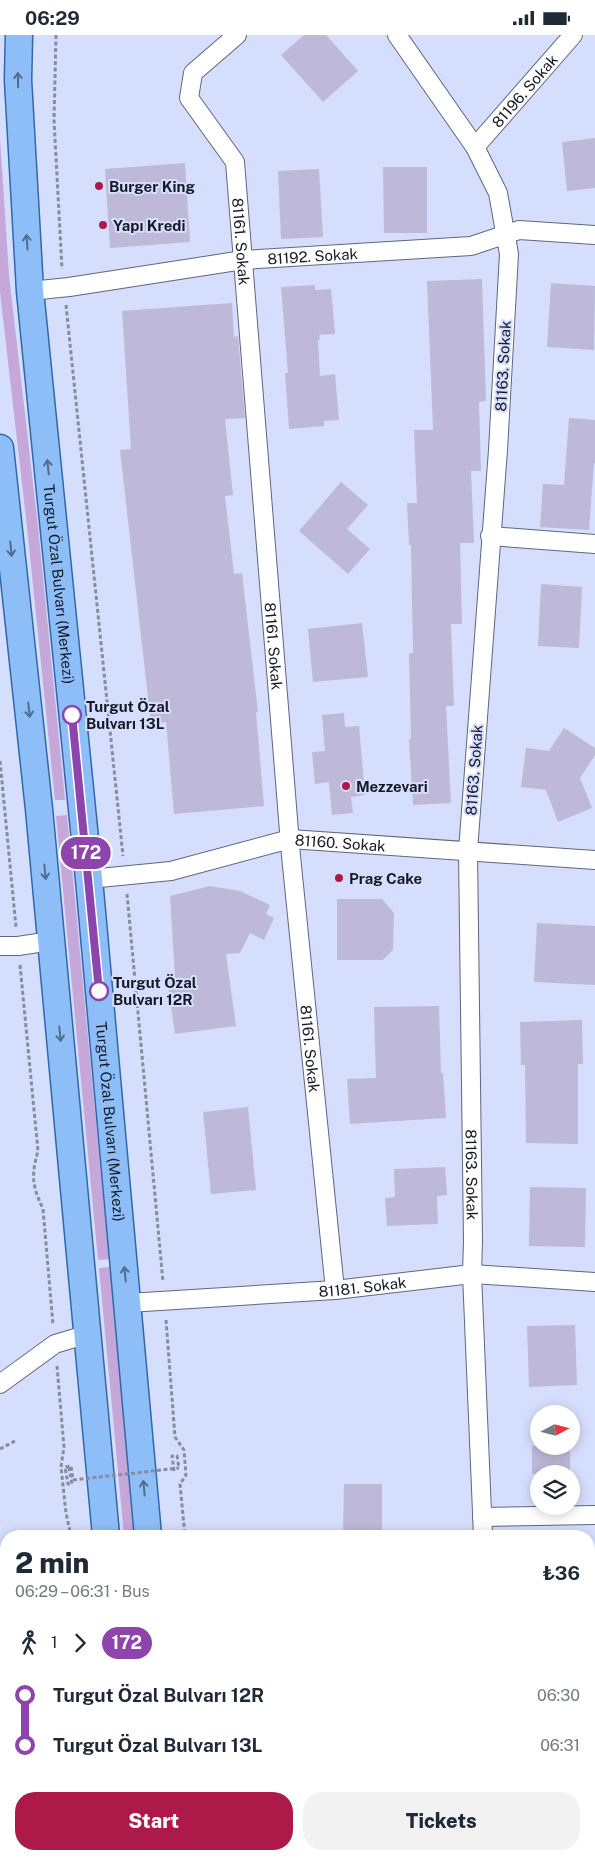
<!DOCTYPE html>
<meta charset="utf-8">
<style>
body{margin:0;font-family:"Public Sans",sans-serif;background:#f2f2f3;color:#1f2937;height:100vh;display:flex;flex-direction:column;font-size:19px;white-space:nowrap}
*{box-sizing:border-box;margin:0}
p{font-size:16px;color:#747a83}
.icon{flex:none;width:28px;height:28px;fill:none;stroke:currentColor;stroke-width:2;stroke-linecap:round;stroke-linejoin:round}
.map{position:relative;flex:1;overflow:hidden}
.panel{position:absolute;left:0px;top:1495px;width:595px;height:330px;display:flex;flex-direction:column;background:#fff;border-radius:20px 20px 0 0;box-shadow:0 2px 12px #0003}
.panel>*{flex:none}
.badge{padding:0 10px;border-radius:16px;font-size:18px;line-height:32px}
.needle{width:32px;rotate:83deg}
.fabs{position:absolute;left:530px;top:1370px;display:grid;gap:10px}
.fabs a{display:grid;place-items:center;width:50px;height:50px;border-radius:50%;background:#fff;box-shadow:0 2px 12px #0003;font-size:25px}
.map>.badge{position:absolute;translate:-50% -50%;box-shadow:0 0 0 2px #fff}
.legs{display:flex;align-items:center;gap:8px;height:55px;padding:0 15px;font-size:16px}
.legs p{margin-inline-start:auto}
.headline{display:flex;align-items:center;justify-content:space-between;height:85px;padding:0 15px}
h1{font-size:28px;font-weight:800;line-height:38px}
.cta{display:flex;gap:10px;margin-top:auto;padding:10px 15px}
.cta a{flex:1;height:58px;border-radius:20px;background:#ad1a49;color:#fff;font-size:20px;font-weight:800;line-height:58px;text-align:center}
.cta a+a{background:#f2f2f3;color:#1f2937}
ul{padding:0 15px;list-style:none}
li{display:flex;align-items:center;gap:18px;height:50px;font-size:19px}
li i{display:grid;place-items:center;width:8px;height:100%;margin:0 6px;background:currentColor}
li i::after{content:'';width:12px;height:12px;margin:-6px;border:4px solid;border-radius:50%;background:#fff}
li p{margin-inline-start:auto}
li:first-child i{background:linear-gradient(#0000 50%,currentColor 0)}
li:last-child i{background:linear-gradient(currentColor 50%,#0000 0)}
.status{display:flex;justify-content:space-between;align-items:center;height:35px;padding:0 25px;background:#fff;direction:ltr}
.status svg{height:14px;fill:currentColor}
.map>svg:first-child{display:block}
.green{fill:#c6a7da}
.building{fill:#beb9d8}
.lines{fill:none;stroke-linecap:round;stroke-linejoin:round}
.street-casing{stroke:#606681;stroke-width:20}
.primary-casing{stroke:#3268ab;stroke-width:29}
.path{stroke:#878ca3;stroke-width:3;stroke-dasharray:4 2.5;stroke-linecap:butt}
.street{stroke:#fff;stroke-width:18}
.primary{stroke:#8dbef8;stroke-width:26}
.path-bridge{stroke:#878ca3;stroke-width:3;stroke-dasharray:4 2.5;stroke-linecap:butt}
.oneway{stroke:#526c8e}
.line-1-casing{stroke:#fff;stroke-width:11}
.line-1{stroke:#8e44ad;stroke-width:8}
.poi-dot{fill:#ad1a49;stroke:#d6defd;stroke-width:2}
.stop-1-dot{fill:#fff;stroke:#8e44ad;stroke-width:2.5}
.labels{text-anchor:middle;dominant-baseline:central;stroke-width:4;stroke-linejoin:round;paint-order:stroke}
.street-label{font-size:15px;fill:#171924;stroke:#d6defd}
.poi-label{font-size:15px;font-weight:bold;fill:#171924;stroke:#d6defd;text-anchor:start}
.stop-label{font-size:15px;font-weight:bold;fill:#171924;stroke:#d6defd;text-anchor:start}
</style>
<div class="status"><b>06:29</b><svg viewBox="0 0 49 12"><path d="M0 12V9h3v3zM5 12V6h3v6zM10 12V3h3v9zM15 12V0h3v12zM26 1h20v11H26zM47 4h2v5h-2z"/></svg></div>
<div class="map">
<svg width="595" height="1825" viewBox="0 0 595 1825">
<rect width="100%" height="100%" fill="#d6defd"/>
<!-- green -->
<g class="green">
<path d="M0 103 9 240 38 492 65 765H55L27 492 0 257Z"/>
<path d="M67 780 109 1224 98 1225 56 781Z"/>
<path d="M110 1232 134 1501H124L99 1233Z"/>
<path d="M6 1638V1819H79V1825H0V1642Z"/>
</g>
<!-- building -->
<g class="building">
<path d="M304 0H326L358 36 323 67 281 20Z"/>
<path d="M595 103V153L567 156 562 107Z"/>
<path d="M185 128 190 207 110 213 105 134Z"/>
<path d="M383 132H427V198H384Z"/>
<path d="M319 134 323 202 281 204 278 136Z"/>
<path d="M482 244 486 366 479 367 481 436H471L474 508H460L462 589H451L454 671H446L451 768 413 770 409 704H411L409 618H413L411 510H409L407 468H417L414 395H433L427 246Z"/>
<path d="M551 248 595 251 594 315 547 312Z"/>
<path d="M315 250V255L331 254 335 299 319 300 320 305H318L320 341 335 339 339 385 324 386V391L289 394 285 338H288L281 252Z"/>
<path d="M232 268 234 302 238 301 245 383 225 384 233 460 225 461 234 539 242 538 258 677H256L264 771 174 779 166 687 151 689 120 415 131 414 122 276Z"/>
<path d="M569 383 595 385V428H594L589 495 540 492 543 449 564 450Z"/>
<path d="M341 447 368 470 347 494 370 514 348 539 299 496Z"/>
<path d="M541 549 582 552 579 613 538 611Z"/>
<path d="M362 588 368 642 313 647 308 594Z"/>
<path d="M344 678 345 692 359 691 365 760 351 762 353 778 332 780 329 747 315 749 312 717 325 716 322 680Z"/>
<path d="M564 693 595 713V720L580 743 592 773 558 787 546 755 521 752 526 713 549 716Z"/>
<path d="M210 851 240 856 270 870 266 879 274 883 264 905 250 898 240 918 226 919 236 991 175 999 167 944 175 943 170 861Z"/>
<path d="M337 864H382L394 878 393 915 383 925H337Z"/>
<path d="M537 888 595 891V950L534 947Z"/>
<path d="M439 971 441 1038H443L446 1083 350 1089 347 1044 376 1043 374 972Z"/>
<path d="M582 985 583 1029H578V1109L526 1108 525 1030H521L520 987Z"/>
<path d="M248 1072 256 1155 211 1159 203 1077Z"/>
<path d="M445 1132 447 1160 437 1161 438 1189 387 1191 385 1163 395 1162 394 1134Z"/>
<path d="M530 1152 586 1153 585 1212 529 1211Z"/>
<path d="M575 1290 577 1350 529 1352 527 1291Z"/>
<rect x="532" y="1411" width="38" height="28"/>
<path d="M344 1449H382V1501H343Z"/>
</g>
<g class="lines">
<defs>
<g id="street">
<path id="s1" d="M237 0 193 38 189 63 235 127 291 821 335 1255"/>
<path id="s2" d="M397 0 475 112 498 158 509 219 498 415 468 816 473 1206 472 1239 483 1501"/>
<path id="s3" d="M475 112 573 0"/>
<path id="s4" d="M30 256 69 252 243 225 471 211 519 195 595 200"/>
<path d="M490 501 595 509"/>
<path id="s5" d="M89 844 171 836 290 804 595 825"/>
<path d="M0 911H18L51 906"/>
<path id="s6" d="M128 1268 335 1255 472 1239 595 1247"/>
<path d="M0 1349 55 1309 88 1299"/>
<path d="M482 1482 595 1480"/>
<path d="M0 1625 6 1622"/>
<path d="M589 1718 595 1717"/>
<path d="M494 1819V1825"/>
</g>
<g id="primary">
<path id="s7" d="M19 0 18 45 30 256 89 844 148 1501"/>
<path d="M0 413 39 774 106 1501"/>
<path d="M133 1819 134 1825"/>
<path d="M173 1819 174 1825"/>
</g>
</defs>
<!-- street casing -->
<use href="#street" class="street-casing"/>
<!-- primary casing -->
<use href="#primary" class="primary-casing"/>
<!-- path -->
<g class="path">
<path d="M56 0 54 85 62 234"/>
<path d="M66 270 123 821"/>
<path d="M0 726 16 892"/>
<path d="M127 859 163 1247"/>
<path d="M20 930 38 1116C31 1141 32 1150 43 1174L53 1290"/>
<path d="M166 1285 175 1402 184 1415 186 1440 180 1449 185 1501"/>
<path d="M57 1331 64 1412 61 1432 66 1478 71 1501"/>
<path d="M0 1414 15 1406"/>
<path d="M69 1432 72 1449H68L65 1432 71 1431 73 1445"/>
<path d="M174 1436 172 1421H177L179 1433"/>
<path d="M208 1819V1825"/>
<path d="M97 1825 98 1819"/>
</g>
<!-- street -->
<use href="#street" class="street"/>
<!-- primary -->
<use href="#primary" class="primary"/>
<!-- path-bridge -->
<path class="path-bridge" d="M73 1445 179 1433"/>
</g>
<!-- one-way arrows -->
<defs><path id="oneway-shaft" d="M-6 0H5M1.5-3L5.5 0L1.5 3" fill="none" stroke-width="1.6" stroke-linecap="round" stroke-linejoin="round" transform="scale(1.25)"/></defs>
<g class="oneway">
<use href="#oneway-shaft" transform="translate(18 45) rotate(-91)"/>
<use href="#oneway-shaft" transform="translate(27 207) rotate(-94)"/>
<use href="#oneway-shaft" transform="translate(48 432) rotate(-96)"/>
<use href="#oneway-shaft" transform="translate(11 514) rotate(84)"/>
<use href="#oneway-shaft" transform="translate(29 675) rotate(84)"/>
<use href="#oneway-shaft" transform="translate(45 837) rotate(85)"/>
<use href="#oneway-shaft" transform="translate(60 999) rotate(84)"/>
<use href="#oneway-shaft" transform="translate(125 1239) rotate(-96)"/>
<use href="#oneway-shaft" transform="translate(144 1453) rotate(-95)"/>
</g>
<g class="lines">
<defs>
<path id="line-1" d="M72 680 99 956"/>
</defs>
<!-- line-1 casing -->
<use href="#line-1" class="line-1-casing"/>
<!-- line-1 -->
<use href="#line-1" class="line-1"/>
</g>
<!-- markers -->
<g class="poi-dot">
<circle cx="99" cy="151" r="5"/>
<circle cx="103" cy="190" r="5"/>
<circle cx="346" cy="751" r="5"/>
<circle cx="339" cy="843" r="5"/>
</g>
<g class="stop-1-dot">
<circle cx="72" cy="680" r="9"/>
<circle cx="99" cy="956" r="9"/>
</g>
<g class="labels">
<!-- street labels -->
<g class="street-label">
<text stroke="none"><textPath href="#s3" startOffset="75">81196. Sokak</textPath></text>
<text stroke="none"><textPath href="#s1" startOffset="242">81161. Sokak</textPath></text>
<text stroke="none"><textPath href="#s4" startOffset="285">81192. Sokak</textPath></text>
<text transform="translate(503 331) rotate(-87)">81163. Sokak</text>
<text stroke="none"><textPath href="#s7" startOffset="551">Turgut Özal Bulvarı (Merkezi)</textPath></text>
<text stroke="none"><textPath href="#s1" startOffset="648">81161. Sokak</textPath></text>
<text transform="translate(474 735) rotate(-86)">81163. Sokak</text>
<text stroke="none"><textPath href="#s5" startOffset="256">81160. Sokak</textPath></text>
<text stroke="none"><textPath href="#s1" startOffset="1052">81161. Sokak</textPath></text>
<text stroke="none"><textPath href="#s7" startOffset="1091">Turgut Özal Bulvarı (Merkezi)</textPath></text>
<text stroke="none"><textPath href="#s2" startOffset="1172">81163. Sokak</textPath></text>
<text stroke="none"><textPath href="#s6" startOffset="235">81181. Sokak</textPath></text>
</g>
<!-- poi labels -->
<g class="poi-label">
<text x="109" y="151">Burger King</text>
<text x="113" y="190">Yapı Kredi</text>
<text x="356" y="751">Mezzevari</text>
<text x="349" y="843">Prag Cake</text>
</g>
<!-- stop labels -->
<g class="stop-label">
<text x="86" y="671">Turgut Özal<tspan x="86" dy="17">Bulvarı 13L</tspan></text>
<text x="113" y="947">Turgut Özal<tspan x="113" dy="17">Bulvarı 12R</tspan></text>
</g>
</g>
</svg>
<div class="fabs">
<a><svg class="needle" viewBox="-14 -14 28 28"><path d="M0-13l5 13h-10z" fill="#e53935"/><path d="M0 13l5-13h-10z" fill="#747a83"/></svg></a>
<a><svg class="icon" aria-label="layers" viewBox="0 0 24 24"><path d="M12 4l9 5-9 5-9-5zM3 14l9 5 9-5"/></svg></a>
</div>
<b class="badge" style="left:86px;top:818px;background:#8e44ad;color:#fff">172</b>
<section class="panel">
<div class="headline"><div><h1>2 min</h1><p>06:29 – 06:31 · Bus</p></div><b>₺36</b></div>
<div class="legs"><svg class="icon" aria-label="walk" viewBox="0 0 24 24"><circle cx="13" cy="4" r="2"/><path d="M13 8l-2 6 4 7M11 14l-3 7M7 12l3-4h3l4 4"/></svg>1<svg class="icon" aria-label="forward" viewBox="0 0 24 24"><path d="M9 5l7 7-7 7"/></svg><b class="badge" style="background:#8e44ad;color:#fff">172</b></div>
<ul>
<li><i style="color:#8e44ad"></i><b>Turgut Özal Bulvarı 12R</b><p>06:30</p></li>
<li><i style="color:#8e44ad"></i><b>Turgut Özal Bulvarı 13L</b><p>06:31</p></li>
</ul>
<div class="cta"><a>Start</a><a>Tickets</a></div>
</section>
</div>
